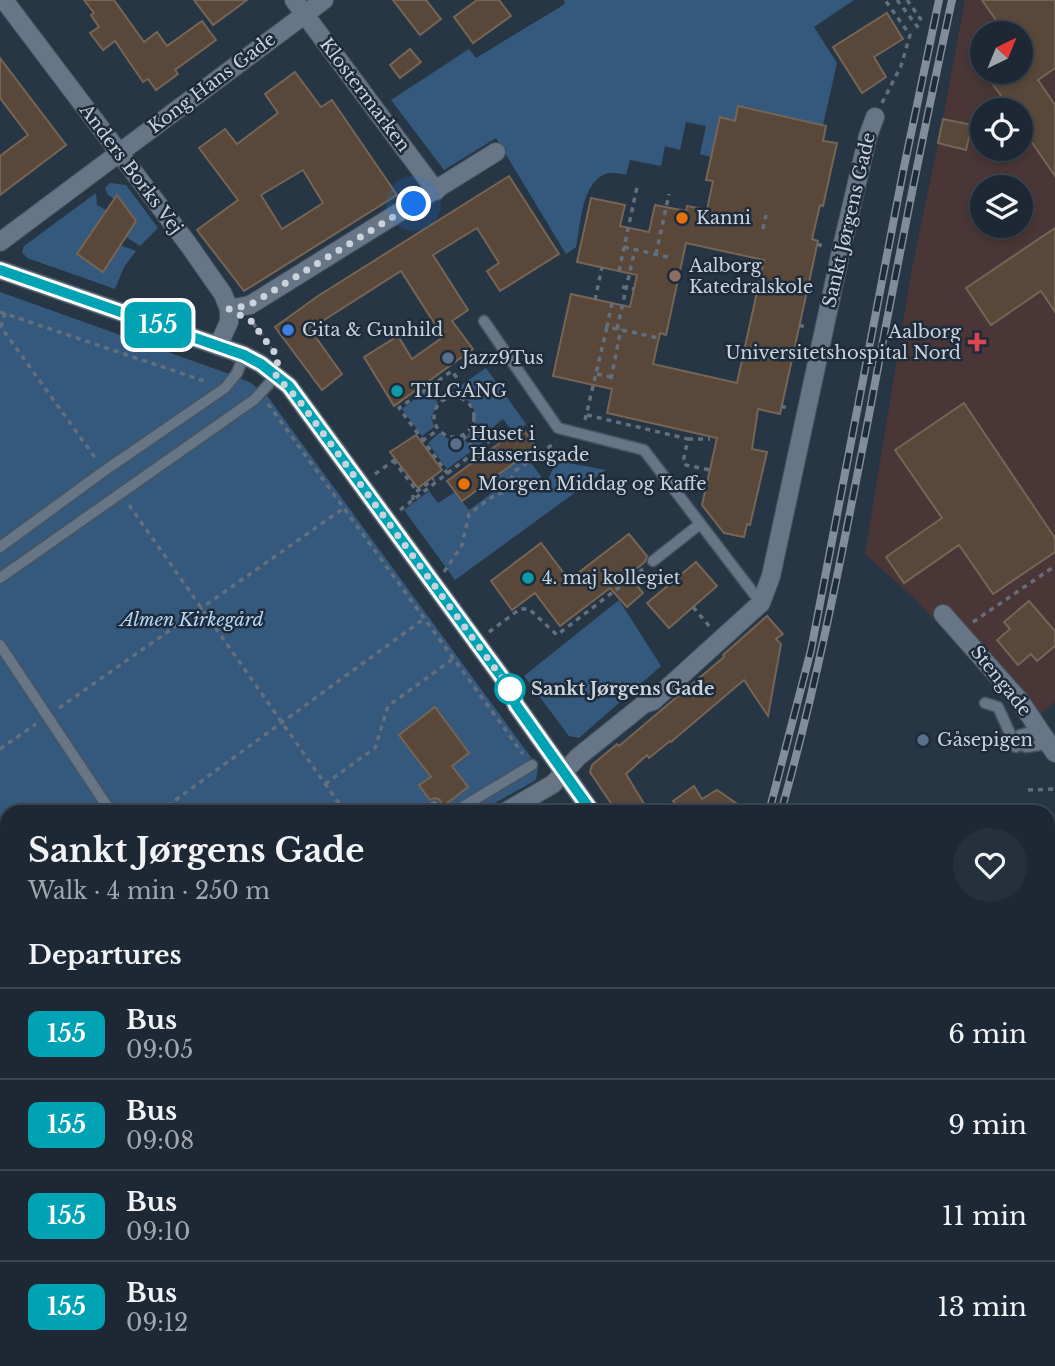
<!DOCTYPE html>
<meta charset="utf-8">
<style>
body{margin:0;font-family:"Libre Baskerville",serif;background:#25303c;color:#f1f3f6;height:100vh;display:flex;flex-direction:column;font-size:26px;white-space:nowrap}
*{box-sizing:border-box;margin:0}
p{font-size:23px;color:#a0a6ac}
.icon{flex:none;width:38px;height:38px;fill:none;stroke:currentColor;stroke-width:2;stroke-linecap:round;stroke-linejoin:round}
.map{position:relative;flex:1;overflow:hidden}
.panel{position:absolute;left:0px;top:805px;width:1055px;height:562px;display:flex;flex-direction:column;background:#1d2834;border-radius:21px 21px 0 0;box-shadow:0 4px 10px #0003,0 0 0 2px #3b444f}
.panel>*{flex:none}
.badge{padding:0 14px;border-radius:10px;font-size:24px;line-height:46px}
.needle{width:46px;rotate:43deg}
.controls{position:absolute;left:970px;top:21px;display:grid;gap:14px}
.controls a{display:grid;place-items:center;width:63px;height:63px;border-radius:50%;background:#1d2834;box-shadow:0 4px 10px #0003,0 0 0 2px #3b444f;font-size:35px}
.you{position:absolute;width:35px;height:35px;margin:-18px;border:5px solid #fff;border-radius:50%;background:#1a73e8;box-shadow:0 0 0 10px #1a73e833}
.map>.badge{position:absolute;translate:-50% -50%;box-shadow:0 0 0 4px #fff}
h2{padding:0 28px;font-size:26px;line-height:63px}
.round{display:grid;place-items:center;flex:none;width:74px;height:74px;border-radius:37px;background:#25303c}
.summary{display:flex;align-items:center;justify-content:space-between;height:119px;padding:0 28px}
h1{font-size:33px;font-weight:800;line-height:52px}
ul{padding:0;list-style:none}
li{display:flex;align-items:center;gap:21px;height:91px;padding:0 28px;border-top:2px solid #3b444f}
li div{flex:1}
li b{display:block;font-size:26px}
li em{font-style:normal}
li .badge{min-width:77px;font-weight:700;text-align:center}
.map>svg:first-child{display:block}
.medical{fill:#4a3636;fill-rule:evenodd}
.green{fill:#35597d}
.building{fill:#594839;stroke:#766455;stroke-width:2;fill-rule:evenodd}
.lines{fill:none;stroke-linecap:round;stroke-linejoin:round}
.service-casing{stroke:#475460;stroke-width:13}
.pedestrian-casing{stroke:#475460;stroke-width:18}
.minor-casing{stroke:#475460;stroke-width:20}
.tertiary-casing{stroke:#475460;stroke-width:20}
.secondary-casing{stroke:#475460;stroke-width:20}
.path{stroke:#636f7c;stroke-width:3.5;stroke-dasharray:5 5;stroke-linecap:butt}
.service{stroke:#667687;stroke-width:10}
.pedestrian{stroke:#667687;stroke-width:16}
.minor{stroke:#667687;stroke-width:18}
.tertiary{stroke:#667687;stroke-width:18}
.secondary{stroke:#667687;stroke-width:18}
.rail-casing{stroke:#818d98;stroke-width:8}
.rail{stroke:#1d2b3a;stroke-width:5;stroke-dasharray:16;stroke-linecap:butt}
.path-bridge{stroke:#636f7c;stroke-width:3.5;stroke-dasharray:5 5;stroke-linecap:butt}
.line-casing{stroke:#fff;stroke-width:16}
.line{stroke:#00a3b4;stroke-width:10}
.walk{stroke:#cad3dc;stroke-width:7;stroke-dasharray:0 12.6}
.food-dot{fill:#e8710a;stroke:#1d2b3a;stroke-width:2.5}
.education-dot{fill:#8d6e63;stroke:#1d2b3a;stroke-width:2.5}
.shop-dot{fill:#3f7fe0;stroke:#1d2b3a;stroke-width:2.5}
.health-dot{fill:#e0444e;stroke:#1d2b3a;stroke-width:2.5}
.service-dot{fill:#5c6f8a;stroke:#1d2b3a;stroke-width:2.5}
.culture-dot{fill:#0f9aa8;stroke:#1d2b3a;stroke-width:2.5}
.stop-dot{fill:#fff;stroke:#00a3b4;stroke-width:3.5}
.labels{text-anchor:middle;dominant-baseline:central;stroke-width:5;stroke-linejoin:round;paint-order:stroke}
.street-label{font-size:18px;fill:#cad3dc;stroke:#1d2b3a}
.poi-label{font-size:18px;fill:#cad3dc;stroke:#1d2b3a;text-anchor:start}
.park-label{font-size:18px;font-style:italic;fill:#b4d6fa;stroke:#1d2b3a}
.stop-label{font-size:18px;font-weight:bold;fill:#cad3dc;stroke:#1d2b3a;text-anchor:start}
</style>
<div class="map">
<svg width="1055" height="1366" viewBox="0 0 1055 1366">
<rect width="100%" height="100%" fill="#273645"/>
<!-- medical -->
<path class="medical" d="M965 0H1055V702L1029 723 915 599 865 554 911 274 943 119ZM982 33H1020V72H982ZM982 110H1020V149H982ZM982 187H1020V226H982Z"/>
<!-- green -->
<g class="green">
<path d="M564 0H854L814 27 837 63 823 125 739 106 735 121 720 118 711 157 700 154 706 126 686 122 680 150 665 146 661 166 630 160 626 175C621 174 614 172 609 173 581 179 581 225 576 247L566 254 496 138 444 170 391 100 469 49 476 58 565 4Z"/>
<path d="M110 183 126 185 158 228 140 246 126 237 136 220 118 196 114 199 108 195 105 188Z"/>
<path d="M96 193 97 205 106 210 77 255 103 272 120 245 136 251 124 267 115 289 27 258 22 252 24 246Z"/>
<path d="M0 292 232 375 251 383 268 397 538 767 536 780 479 812H7V1010L0 1013Z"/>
<path d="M486 368 526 424 514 433 503 419 494 426 496 433 475 448 467 437C479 419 478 402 456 394L457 388Z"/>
<path d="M424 392 431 393 438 403 431 417 434 427 422 436 402 409Z"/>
<path d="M439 433 450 440 464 439 473 450 447 469 428 443Z"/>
<path d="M525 455 546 483 557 461 606 470 455 580 404 510 429 491 438 503 455 492 469 510 496 490 490 480Z"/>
<path d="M619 600 661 666 579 738 569 736 524 676Z"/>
</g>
<!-- building -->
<g class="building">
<path d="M84 0H114L144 42 157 32 167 46 202 21 216 40 175 70 178 74 156 90 148 79 143 82 115 41 103 50 90 33 99 27 91 15 94 13Z"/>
<path d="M194 0H247L213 25Z"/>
<path d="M393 0H426L441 19 420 35Z"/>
<path d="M477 0H499L511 16 473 43 454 17Z"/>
<path d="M982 0H1055V68L1038 80 1055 105V176L1020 125V110H990L1004 100 984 72H1020V33H1005Z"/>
<path d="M887 13 903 39 874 57 886 77 862 93 833 47Z"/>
<path d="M410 49 421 62 400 78 390 65Z"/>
<path d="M0 58 66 145 0 195V156L28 135 0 98Z"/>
<path d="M295 72 321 107 332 100 397 195 244 291 197 230 238 200 199 148 225 129 237 144 278 113 265 94ZM303 170 323 203 282 229 261 195Z"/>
<path d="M738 106 826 126 823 141 837 143 823 206 820 205 812 239 818 241 780 414 758 409 752 449 767 452 750 525 747 524 744 537 724 533 702 505 717 438 607 413 612 389 553 376 571 294 630 307 637 275 577 262 591 198 625 205 620 226 649 232 655 205 686 211 687 206 707 210 713 181 706 180 720 117 735 121ZM686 243 764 260 737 383 653 364 660 333 666 335Z"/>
<path d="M943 119 972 125 966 150 938 143Z"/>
<path d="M509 176 559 254 500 291 487 271 499 263 477 228 433 255 468 310 452 321 473 349 394 406 364 357 398 336 412 359 443 337 401 271 310 329 342 374 322 390 275 327 318 296Z"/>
<path d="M117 195 136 221 103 272 77 254Z"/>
<path d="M1055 228V312L1041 291 991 325 966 288Z"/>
<path d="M964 403 1055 538V552L993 594 959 545 904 583 886 557 942 518 895 450Z"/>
<path d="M522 427 536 447 462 501 447 481Z"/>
<path d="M416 435 442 470 418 488 390 452Z"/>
<path d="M629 534 647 556 645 562 628 575 643 593 627 607 610 588 560 626 535 593 512 610 491 581 541 543 569 580Z"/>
<path d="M696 562 717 586 669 628 647 603Z"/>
<path d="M1029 601 1055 631V646L1037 661 1031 654 1018 665 997 640 1010 629 1004 622Z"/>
<path d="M767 616 783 634 776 639 781 644 768 716 744 680 671 742 670 741 649 758 647 755 626 774 649 812H617L590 772 592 765 617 744 619 746 724 657 723 655Z"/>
<path d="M435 707 469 753 452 766 468 787 442 807 440 800 435 798 430 800 419 785 431 777 399 735Z"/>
<path d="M694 786 702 799 717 790 749 812H683L684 811 673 801Z"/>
</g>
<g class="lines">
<defs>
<g id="service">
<path d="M484 321 558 428 644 450 761 603"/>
<path d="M0 547 104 471 225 388 237 373 244 355"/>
<path d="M653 561 700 524"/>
<path d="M0 578 255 399 276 376"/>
<path d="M0 645 111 812"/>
<path d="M985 703 998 707 1016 747"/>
<path d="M1030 732 1044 736 1040 745 1026 747 1014 742 1020 735Z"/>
<path d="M429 812 434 806"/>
<path d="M454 812 532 765"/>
<path d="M0 1007 7 1003"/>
</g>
<path id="pedestrian" d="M58 1366C67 1361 80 1361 90 1366"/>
<g id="minor">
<path d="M4 0 188 244 223 294 229 309V322L218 346"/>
<path d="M294 0 436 191"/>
<path d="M0 242 324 0"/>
<path d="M229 309 250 305 496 152"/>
<path d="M943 614 1020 701 1055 753"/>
<path d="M505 812 553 784 578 757 644 704 653 701 761 603 771 576 841 251 868 136 875 117"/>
<path d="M0 1125 7 1121"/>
<path d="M1048 1183 1055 1179"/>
<path d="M240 1360 244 1366"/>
<path d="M926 1360 930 1366"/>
<path d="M542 1366 544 1360"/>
</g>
<path id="tertiary" d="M0 270 244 355 261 364 289 386 509 687 516 705 592 812"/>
<g id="secondary">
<path d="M1048 902 1055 901"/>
<path d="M0 1273 7 1269"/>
<path d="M758 1366 760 1360"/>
</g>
</defs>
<!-- service casing -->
<use href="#service" class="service-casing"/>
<!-- pedestrian casing -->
<use href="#pedestrian" class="pedestrian-casing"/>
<!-- minor casing -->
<use href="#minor" class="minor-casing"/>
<!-- tertiary casing -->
<use href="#tertiary" class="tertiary-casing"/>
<!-- secondary casing -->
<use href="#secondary" class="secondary-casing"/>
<!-- path -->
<g class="path">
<path d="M897 0 920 30"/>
<path d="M907 0 922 21"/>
<path d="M882 103 901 66 910 35 885 0"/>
<path d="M763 229 766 215"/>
<path d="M817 244 825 247"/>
<path d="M624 247 672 258"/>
<path d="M656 254 669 194"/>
<path d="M619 271 637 187"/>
<path d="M595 300 602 267"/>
<path d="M612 303 607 327 659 338"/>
<path d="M0 312 207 382"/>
<path d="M5 313 1 327 96 459"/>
<path d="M253 323 271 348"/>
<path d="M799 325 808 328"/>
<path d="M617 329 635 249"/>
<path d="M597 374 611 377"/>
<path d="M611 379 621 329"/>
<path d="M429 387 440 402"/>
<circle cx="454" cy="417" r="20"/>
<path d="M268 404 523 754"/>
<path d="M781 406 790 409"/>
<path d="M587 415 688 439 683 462 686 465 710 470"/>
<path d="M585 420 607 327"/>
<path d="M463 435 480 457"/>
<path d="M688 439H710"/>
<path d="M422 441 438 430"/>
<path d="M393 460 417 491"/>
<path d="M375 474 396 459"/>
<path d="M448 474 399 408 452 371 457 378 453 397"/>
<path d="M494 478 505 492"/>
<path d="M413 500V494L434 479"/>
<path d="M129 505 345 812"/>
<path d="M400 510 497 435"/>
<path d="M444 572 462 545 469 514 495 495 505 492 515 471 556 442"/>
<path d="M693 607 710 627"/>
<path d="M973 622 1055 566"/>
<path d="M489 632 520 609H529L557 635 643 569"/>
<path d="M59 708 344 508"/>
<path d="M0 749 36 724"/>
<path d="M325 784 375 748 388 706 454 658"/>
<path d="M1028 790 1055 789"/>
<path d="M159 812 425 618"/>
<path d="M328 812 340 805"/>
<path d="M1048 878 1055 876"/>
<path d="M0 923 7 918"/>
<path d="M1048 930 1055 929"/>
<path d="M0 936 7 947"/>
<path d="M0 1249 7 1246"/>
<path d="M737 1366 738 1360"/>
</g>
<!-- service -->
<use href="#service" class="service"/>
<!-- pedestrian -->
<use href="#pedestrian" class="pedestrian"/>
<!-- minor -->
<use href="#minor" class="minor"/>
<!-- tertiary -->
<use href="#tertiary" class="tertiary"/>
<!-- secondary -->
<use href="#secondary" class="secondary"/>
<defs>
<g id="rail">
<path d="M769 812 811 650 903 172 939 0"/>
<path d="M781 812C818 681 843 548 869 415 895 276 922 138 952 0"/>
<path d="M593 1366 595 1360"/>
<path d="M617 1366 619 1360"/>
</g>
</defs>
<!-- rail casing -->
<use href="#rail" class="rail-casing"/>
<!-- rail -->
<use href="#rail" class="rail"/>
<!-- path-bridge -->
<path class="path-bridge" d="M622 287 634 289"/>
</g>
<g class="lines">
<defs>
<path id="line" d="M0 270 244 355 261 364 289 386 509 687 516 705 592 812"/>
</defs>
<!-- line casing -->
<use href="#line" class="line-casing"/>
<!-- line -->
<use href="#line" class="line"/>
<!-- walk -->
<path class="walk" d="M414 204 250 305 229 309 251 321 278 357 276 376 298 399 510 689"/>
</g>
<!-- markers -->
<g class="food-dot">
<circle cx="682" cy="218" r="7"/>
<circle cx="464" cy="484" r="7"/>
</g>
<circle class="education-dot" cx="675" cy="276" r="7"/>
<circle class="shop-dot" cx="288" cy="330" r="7"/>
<path class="health-dot" d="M973.5 331.5h7v7h7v7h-7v7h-7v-7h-7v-7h7z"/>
<g class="service-dot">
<circle cx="448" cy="358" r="7"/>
<circle cx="456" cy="444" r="7"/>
<circle cx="923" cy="740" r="7"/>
</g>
<g class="culture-dot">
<circle cx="397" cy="391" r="7"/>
<circle cx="528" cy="578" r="7"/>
</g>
<circle class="stop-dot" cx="510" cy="689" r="14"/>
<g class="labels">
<!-- street labels -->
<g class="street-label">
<text transform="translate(212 83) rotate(-37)">Kong Hans Gade</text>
<text transform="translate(365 95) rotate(53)">Klostermarken</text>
<text transform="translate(131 169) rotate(53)">Anders Borks Vej</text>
<text transform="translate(849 220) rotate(-77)">Sankt Jørgens Gade</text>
<text transform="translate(1001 681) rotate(51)">Stengade</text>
</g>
<!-- poi labels -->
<g class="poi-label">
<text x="696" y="218">Kanni</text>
<text x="689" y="266">Aalborg<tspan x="689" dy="21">Katedralskole</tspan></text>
<text x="302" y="330">Gita &amp; Gunhild</text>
<text x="961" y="332" text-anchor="end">Aalborg<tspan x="961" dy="21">Universitetshospital Nord</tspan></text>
<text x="462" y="358">Jazz9Tus</text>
<text x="411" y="391">TILGANG</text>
<text x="470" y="434">Huset i<tspan x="470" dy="21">Hasserisgade</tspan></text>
<text x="478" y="484">Morgen Middag og Kaffe</text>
<text x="542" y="578">4. maj kollegiet</text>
<text x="937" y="740">Gåsepigen</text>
</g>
<!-- park labels -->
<g class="park-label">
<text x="192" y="620">Almen Kirkegård</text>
</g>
<!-- stop labels -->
<g class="stop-label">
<text x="531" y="689">Sankt Jørgens Gade</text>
</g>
</g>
</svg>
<div class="controls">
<a><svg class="needle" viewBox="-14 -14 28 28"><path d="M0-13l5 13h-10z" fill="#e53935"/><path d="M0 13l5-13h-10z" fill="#a0a6ac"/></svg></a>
<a><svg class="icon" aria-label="locate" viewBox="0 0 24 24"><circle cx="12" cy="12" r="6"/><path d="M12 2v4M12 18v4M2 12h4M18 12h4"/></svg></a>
<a><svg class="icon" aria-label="layers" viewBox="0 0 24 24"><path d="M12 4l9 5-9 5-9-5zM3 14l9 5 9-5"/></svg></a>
</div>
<div class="you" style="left:414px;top:204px"></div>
<b class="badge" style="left:158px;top:325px;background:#00a3b4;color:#fff">155</b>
<section class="panel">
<div class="summary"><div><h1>Sankt Jørgens Gade</h1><p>Walk · 4 min · 250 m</p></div><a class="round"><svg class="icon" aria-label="heart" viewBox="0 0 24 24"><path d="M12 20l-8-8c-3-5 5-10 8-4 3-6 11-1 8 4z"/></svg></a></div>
<h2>Departures</h2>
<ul>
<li><span class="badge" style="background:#00a3b4;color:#fff">155</span><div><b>Bus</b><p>09:05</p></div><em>6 min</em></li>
<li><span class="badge" style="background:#00a3b4;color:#fff">155</span><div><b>Bus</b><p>09:08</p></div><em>9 min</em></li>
<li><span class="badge" style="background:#00a3b4;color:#fff">155</span><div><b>Bus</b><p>09:10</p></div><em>11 min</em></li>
<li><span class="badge" style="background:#00a3b4;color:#fff">155</span><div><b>Bus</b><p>09:12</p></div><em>13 min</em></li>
</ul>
</section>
</div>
